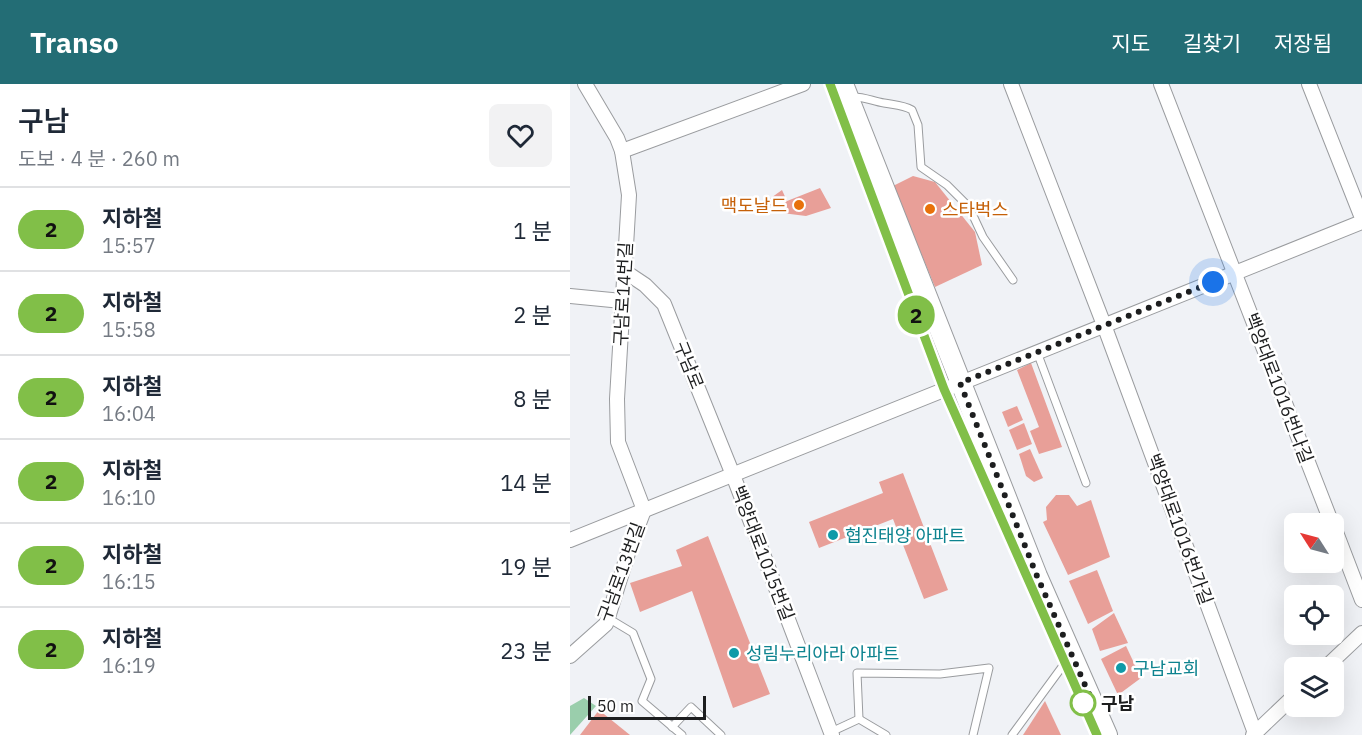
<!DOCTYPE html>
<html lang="ko">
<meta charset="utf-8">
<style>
body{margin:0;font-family:"IBM Plex Sans","Noto Sans KR",sans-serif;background:#f2f2f3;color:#1f2937;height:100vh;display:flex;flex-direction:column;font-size:22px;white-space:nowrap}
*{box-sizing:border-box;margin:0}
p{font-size:20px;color:#747a83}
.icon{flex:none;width:33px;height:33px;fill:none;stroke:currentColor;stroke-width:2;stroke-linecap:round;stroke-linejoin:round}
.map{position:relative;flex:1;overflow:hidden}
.drawer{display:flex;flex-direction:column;background:#fff;width:570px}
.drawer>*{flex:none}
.badge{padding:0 12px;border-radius:20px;font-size:21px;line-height:39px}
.needle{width:39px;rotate:306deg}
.tools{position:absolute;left:714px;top:429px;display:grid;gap:12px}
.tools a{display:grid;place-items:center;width:60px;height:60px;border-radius:9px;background:#fff;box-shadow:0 6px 24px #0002;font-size:30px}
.scale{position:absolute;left:18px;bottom:15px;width:118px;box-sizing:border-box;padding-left:6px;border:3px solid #1d1e1f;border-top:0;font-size:16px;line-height:21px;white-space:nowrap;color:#1d1e1f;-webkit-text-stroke:4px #fff;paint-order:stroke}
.you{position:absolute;width:30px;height:30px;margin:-15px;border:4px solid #fff;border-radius:50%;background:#1a73e8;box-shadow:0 0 0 9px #1a73e833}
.map>.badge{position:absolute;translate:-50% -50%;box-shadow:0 0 0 3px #fff}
.round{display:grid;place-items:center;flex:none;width:63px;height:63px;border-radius:9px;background:#f2f2f3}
.head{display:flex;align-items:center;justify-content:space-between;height:102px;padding:0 18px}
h1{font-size:28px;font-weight:600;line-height:45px}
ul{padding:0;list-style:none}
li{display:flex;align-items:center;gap:18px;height:84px;padding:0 18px;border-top:2px solid #e0e1e3}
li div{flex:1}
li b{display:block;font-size:22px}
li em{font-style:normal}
li .badge{min-width:66px;font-weight:700;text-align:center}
header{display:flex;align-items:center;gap:36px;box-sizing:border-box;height:84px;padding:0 30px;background:#236d75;color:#fff}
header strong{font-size:28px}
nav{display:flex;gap:33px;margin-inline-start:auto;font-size:21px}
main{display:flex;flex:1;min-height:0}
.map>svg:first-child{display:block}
.green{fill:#9aceac}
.building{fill:#e89f98}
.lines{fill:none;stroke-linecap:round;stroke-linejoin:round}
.service-casing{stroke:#9a9c9f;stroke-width:9}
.minor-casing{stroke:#9a9c9f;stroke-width:16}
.secondary-casing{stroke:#9a9c9f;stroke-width:22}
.service{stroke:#fff;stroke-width:7}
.minor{stroke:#fff;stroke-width:14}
.secondary{stroke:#fff;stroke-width:20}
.line-casing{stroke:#fff;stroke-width:14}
.line{stroke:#81bf48;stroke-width:9}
.walk{stroke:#1d1e1f;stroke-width:6;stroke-dasharray:0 10.8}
.food-dot{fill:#e8710a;stroke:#fff;stroke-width:2}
.culture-dot{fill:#0f9aa8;stroke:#fff;stroke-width:2}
.stop-dot{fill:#fff;stroke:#81bf48;stroke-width:3}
.labels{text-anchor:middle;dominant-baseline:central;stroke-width:5;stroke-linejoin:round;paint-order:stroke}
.food-label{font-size:18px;fill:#c56008;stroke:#fff;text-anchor:end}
.street-label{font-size:18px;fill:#1d1e1f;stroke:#fff}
.culture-label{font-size:18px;fill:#0d838f;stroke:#fff;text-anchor:start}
.stop-label{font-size:18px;font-weight:bold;fill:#1d1e1f;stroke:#fff;text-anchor:start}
</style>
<header>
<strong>Transo</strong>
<nav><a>지도</a><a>길찾기</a><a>저장됨</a></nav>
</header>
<main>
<section class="drawer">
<div class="head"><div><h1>구남</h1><p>도보 · 4 분 · 260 m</p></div><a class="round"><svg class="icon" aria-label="heart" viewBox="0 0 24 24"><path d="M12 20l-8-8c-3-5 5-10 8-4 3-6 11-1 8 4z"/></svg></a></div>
<ul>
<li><span class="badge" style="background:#81bf48;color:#111">2</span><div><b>지하철</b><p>15:57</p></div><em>1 분</em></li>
<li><span class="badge" style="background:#81bf48;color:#111">2</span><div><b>지하철</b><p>15:58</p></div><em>2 분</em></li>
<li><span class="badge" style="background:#81bf48;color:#111">2</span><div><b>지하철</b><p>16:04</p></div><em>8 분</em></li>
<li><span class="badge" style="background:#81bf48;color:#111">2</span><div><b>지하철</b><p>16:10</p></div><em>14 분</em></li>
<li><span class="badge" style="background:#81bf48;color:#111">2</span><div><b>지하철</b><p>16:15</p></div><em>19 분</em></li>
<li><span class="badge" style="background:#81bf48;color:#111">2</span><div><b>지하철</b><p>16:19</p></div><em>23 분</em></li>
</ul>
</section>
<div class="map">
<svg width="792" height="651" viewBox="0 0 792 651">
<rect width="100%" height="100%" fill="#f0f2f6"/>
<!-- green -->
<path class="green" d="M14 614 26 622 0 651V622Z"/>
<!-- building -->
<g class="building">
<path d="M343 92 365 98 405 148 412 181 365 203 323 102Z"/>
<path d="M250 104 261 124 236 132 204 128 198 116 212 106 217 117Z"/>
<path d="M461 279 492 363 469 370 460 347 469 343 447 286Z"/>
<path d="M447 322 453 336 438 343 432 328Z"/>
<path d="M454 339 462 360 447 366 439 346Z"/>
<path d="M460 365 473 394 464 398 456 392 449 370Z"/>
<path d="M333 389 378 506 354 515 323 435 249 464 239 438 313 409 309 398Z"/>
<path d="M486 411H499L507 422 521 416 540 473 498 491 473 438 477 436 476 423Z"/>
<path d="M138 452 200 610 163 624 122 507 70 528 60 499 112 482 106 466Z"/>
<path d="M527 486 543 527 518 540 499 497Z"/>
<path d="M544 529 558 559 530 567 522 545Z"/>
<path d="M556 562 571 594 548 611 531 575Z"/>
<path d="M475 617 491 651H453Z"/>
<path d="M29 626 60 651H10Z"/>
</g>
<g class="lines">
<defs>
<g id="service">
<path d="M281 13C293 12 302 17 314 19 324 21 333 21 342 26L348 41 351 83 377 101 399 123 413 153 443 196"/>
<path d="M467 268 516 399"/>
<path d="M38 534 63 549 81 595 72 617 112 651"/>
<path d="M289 635 287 589 370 590 419 584 403 651"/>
<path d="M289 635 316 651"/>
<path d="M102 643 121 623 151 651"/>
<path d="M261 648 289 635"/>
<path d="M442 651 500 572"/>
</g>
<g id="minor">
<path d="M441 0 534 241 685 649"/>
<path d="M591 0 762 440"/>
<path d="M739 0 792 134"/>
<path d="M52 67 233 0"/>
<path d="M54 187 75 201 94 220 163 391 262 651"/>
<path d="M0 212 52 217"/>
<path d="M764 443 792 516"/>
<path d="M0 456 792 138"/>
<path d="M0 572 36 540 59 466 74 426 48 358 47 315 59 111 52 67 47 54 15 0"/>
<path d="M755 584 792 549"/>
<path d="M683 651 724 612"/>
</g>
<path id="secondary" d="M273 0 467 492 537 651"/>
</defs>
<!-- service casing -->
<use href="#service" class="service-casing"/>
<!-- minor casing -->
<use href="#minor" class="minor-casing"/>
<!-- secondary casing -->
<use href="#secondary" class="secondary-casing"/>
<!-- service -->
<use href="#service" class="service"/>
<!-- minor -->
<use href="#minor" class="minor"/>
<!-- secondary -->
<use href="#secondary" class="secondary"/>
</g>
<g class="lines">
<defs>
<path id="line" d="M260 0 374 305 527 651"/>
</defs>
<!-- line casing -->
<use href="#line" class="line-casing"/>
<!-- line -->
<use href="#line" class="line"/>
<!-- walk -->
<path class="walk" d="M513 619 519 610 467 492 390 299 643 198"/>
</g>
<!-- markers -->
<g class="food-dot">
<circle cx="229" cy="121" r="6"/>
<circle cx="360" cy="125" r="6"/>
</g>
<g class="culture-dot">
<circle cx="263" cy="451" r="6"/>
<circle cx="164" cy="569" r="6"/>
<circle cx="551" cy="584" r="6"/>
</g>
<circle class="stop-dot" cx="513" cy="619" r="12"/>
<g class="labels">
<!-- food labels -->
<g class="food-label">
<text x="217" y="121">맥도날드</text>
<text x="372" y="125" text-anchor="start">스타벅스</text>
</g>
<!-- street labels -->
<g class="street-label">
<text transform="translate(53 210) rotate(-87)">구남로14번길</text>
<text transform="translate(119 281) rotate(68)">구남로</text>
<text transform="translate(709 304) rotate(69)">백양대로1016번나길</text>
<text transform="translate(610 445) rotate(70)">백양대로1016번가길</text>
<text transform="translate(193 469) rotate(69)">백양대로1015번길</text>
<text transform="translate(51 488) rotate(-70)">구남로13번길</text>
</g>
<!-- culture labels -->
<g class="culture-label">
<text x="275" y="451">협진태양 아파트</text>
<text x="176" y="569">성림누리아라 아파트</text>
<text x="563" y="584">구남교회</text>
</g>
<!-- stop labels -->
<g class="stop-label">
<text x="531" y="619">구남</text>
</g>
</g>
</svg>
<div class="tools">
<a><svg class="needle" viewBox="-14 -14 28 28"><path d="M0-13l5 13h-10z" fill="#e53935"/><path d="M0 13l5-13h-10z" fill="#747a83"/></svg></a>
<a><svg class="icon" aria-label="locate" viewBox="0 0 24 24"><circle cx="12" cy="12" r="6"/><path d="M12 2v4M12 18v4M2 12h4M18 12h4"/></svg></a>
<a><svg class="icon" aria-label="layers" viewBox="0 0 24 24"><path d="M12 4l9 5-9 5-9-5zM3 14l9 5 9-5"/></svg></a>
</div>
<div class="scale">50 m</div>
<div class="you" style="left:643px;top:198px"></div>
<b class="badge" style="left:346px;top:231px;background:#81bf48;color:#111">2</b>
</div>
</main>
